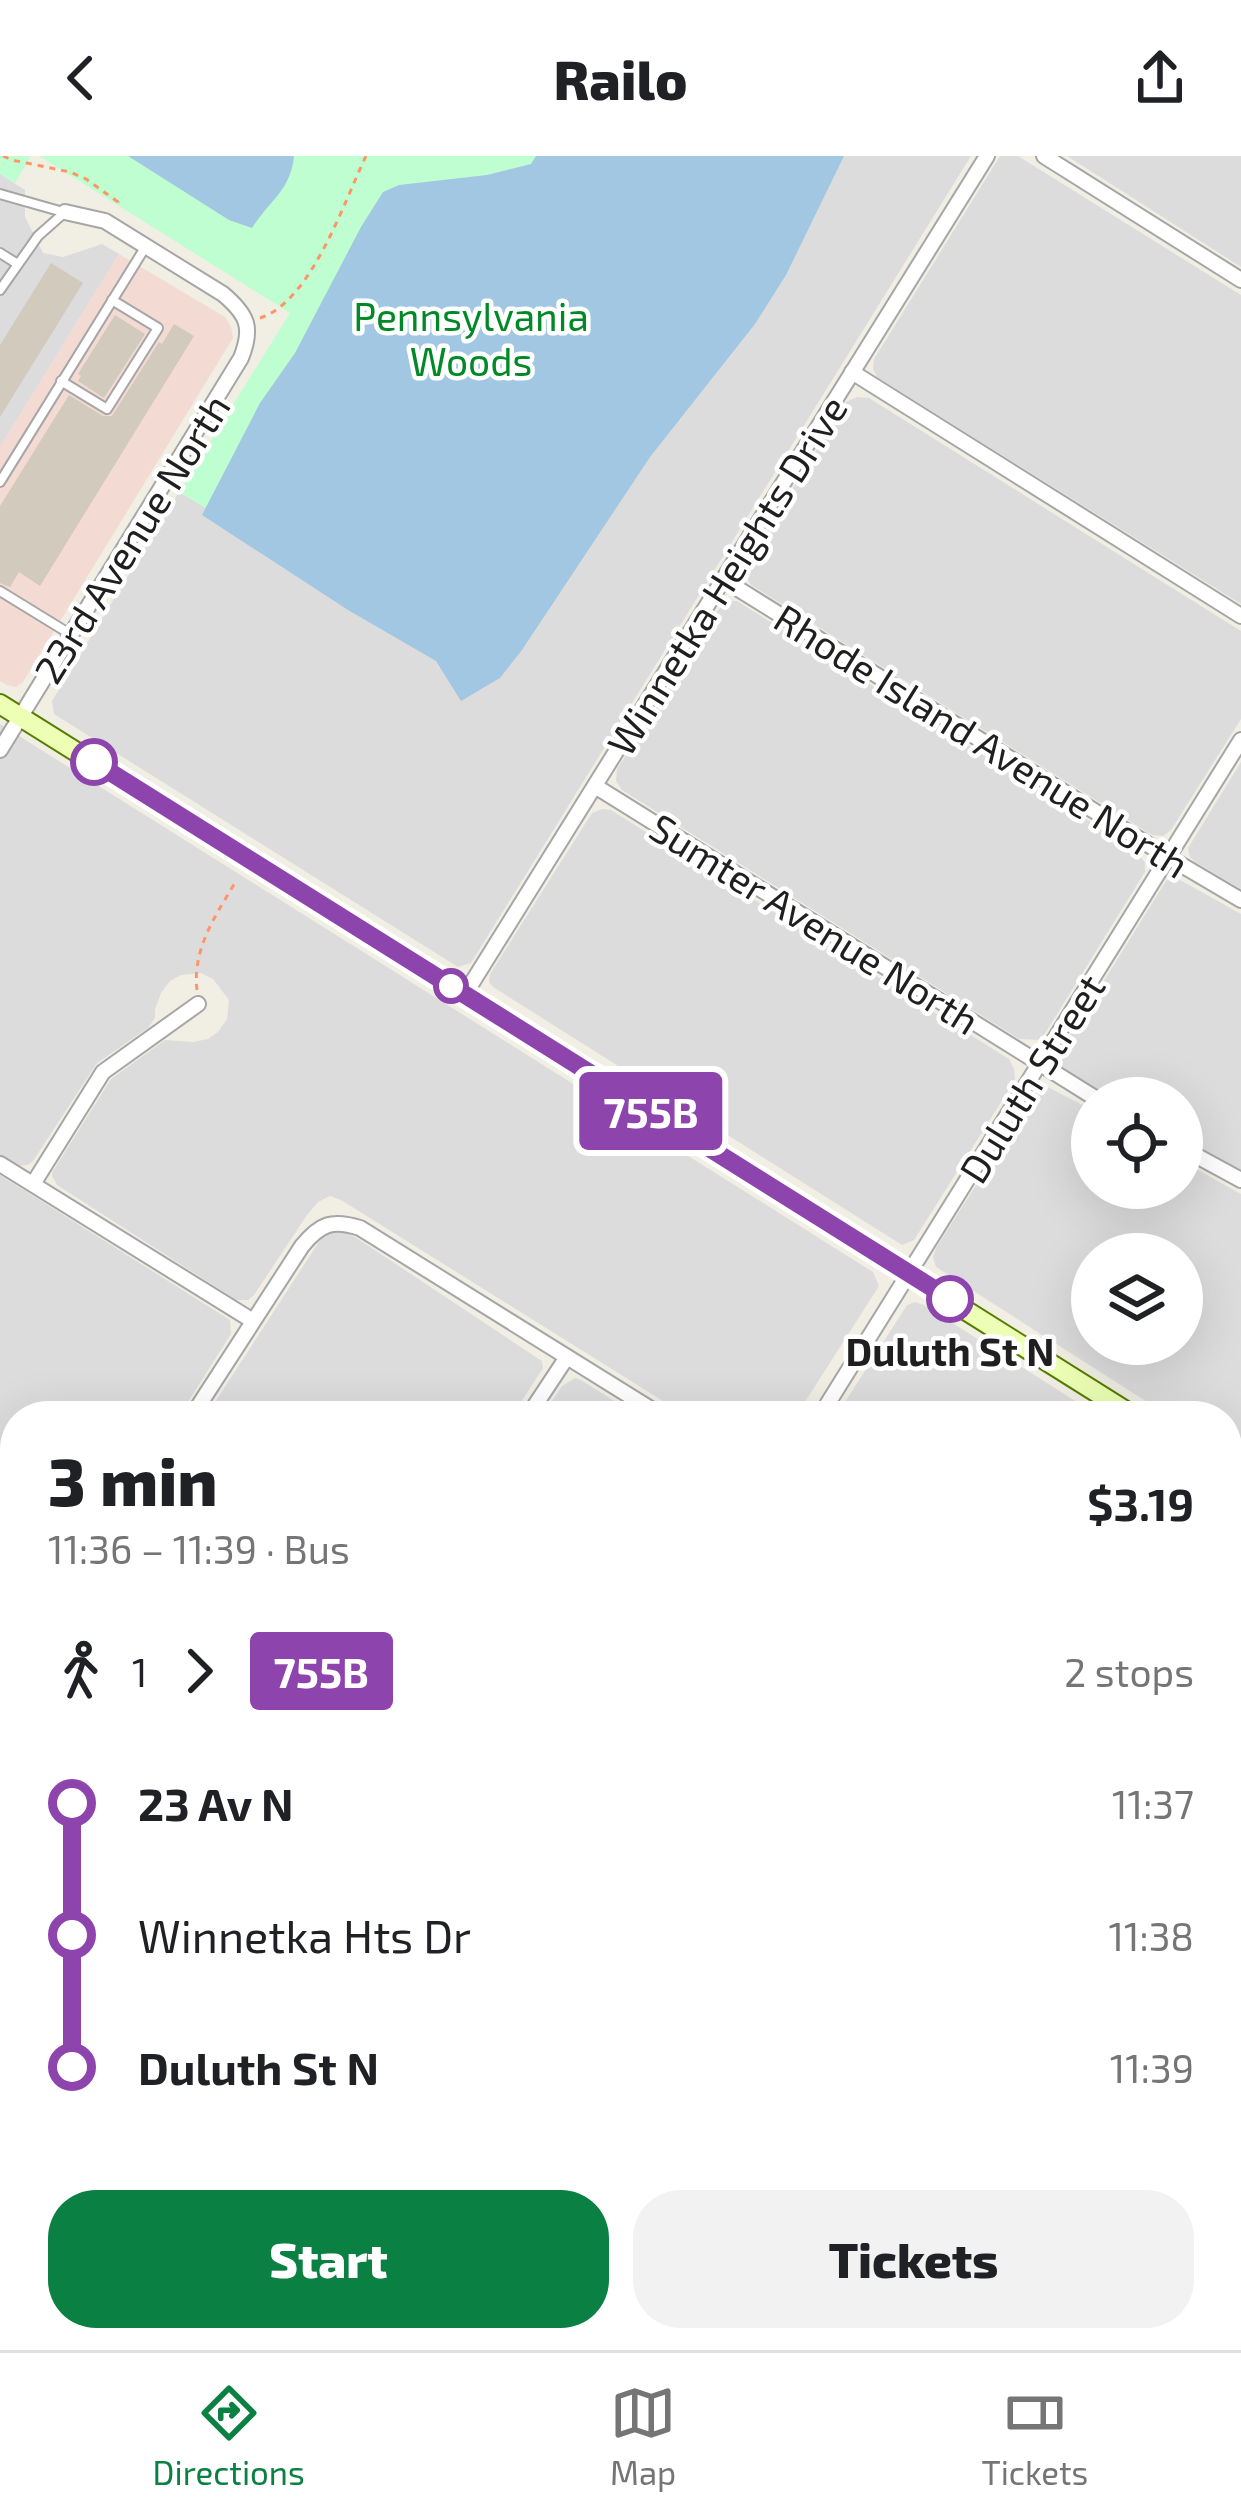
<!DOCTYPE html>
<meta charset="utf-8">
<style>
body{margin:0;font-family:"Exo 2",sans-serif;background:#f2f2f2;color:#202124;height:100vh;display:flex;flex-direction:column;font-size:45px;white-space:nowrap}
*{box-sizing:border-box;margin:0}
p{font-size:39px;color:#757577}
.icon{flex:none;width:66px;height:66px;fill:none;stroke:currentColor;stroke-width:2;stroke-linecap:round;stroke-linejoin:round}
.map{position:relative;flex:1;overflow:hidden}
.side{position:absolute;left:0px;top:1245px;width:1242px;height:951px;display:flex;flex-direction:column;background:#fff;border-radius:48px 48px 0 0;box-shadow:0 12px 48px #0002}
.side>*{flex:none}
.badge{padding:0 24px;border-radius:9px;font-size:42px;line-height:78px}
.buttons{position:absolute;left:1071px;top:921px;display:grid;gap:24px}
.buttons a{display:grid;place-items:center;width:132px;height:132px;border-radius:50%;background:#fff;box-shadow:0 12px 48px #0002;font-size:60px}
.map>.badge{position:absolute;translate:-50% -50%;box-shadow:0 0 0 6px #fff}
.legs{display:flex;align-items:center;gap:18px;height:132px;padding:0 48px;font-size:39px}
.legs p{margin-inline-start:auto}
.summary{display:flex;align-items:center;justify-content:space-between;height:204px;padding:0 48px}
h1{font-size:66px;font-weight:800;line-height:90px}
.action{display:flex;gap:24px;margin-top:auto;padding:24px 48px}
.action a{flex:1;height:138px;border-radius:48px;background:#0b8043;color:#fff;font-size:48px;font-weight:800;line-height:138px;text-align:center}
.action a+a{background:#f2f2f2;color:#202124}
ul{padding:0 48px;list-style:none}
li{display:flex;align-items:center;gap:42px;height:132px;font-size:45px}
li i{display:grid;place-items:center;width:18px;height:100%;margin:0 15px;background:currentColor}
li i::after{content:'';width:30px;height:30px;margin:-15px;border:9px solid;border-radius:50%;background:#fff}
li p{margin-inline-start:auto}
li:first-child i{background:linear-gradient(#0000 50%,currentColor 0)}
li:last-child i{background:linear-gradient(currentColor 50%,#0000 0)}
header{display:flex;justify-content:space-between;align-items:center;height:156px;padding:0 48px;background:#fff;font-size:54px;font-weight:800}
.dock{display:flex;justify-content:space-around;align-items:center;height:168px;border-top:3px solid #e0e0e0;background:#fff;font-size:33px;color:#757577}
.dock a{display:grid;justify-items:center;gap:6px}
.dock .current{color:#0b8043}
.map>svg:first-child{display:block}
.residential{fill:#dddcdc;fill-rule:evenodd}
.commercial{fill:#f3dad2}
.park{fill:#befed0}
.pitch{fill:#7be7d2}
.water{fill:#a1c7e2}
.building{fill:#d1cabd}
.lines{fill:none;stroke-linecap:round;stroke-linejoin:round}
.lane-casing{stroke:#a6a6a6;stroke-width:12}
.street-casing{stroke:#a6a6a6;stroke-width:18}
.secondary-casing{stroke:#567c00;stroke-width:22}
.path{stroke:#ff9567;stroke-width:3;stroke-dasharray:6 6;stroke-linecap:butt}
.lane{stroke:#fff;stroke-width:8}
.street{stroke:#fff;stroke-width:14}
.secondary{stroke:#ecffb4;stroke-width:18}
.line-1-casing{stroke:#fff;stroke-width:27}
.line-1{stroke:#8e44ad;stroke-width:18}
.stop-1-dot{fill:#fff;stroke:#8e44ad;stroke-width:6}
.labels{text-anchor:middle;dominant-baseline:central;stroke-width:9;stroke-linejoin:round;paint-order:stroke}
.park-label{font-size:39px;fill:#028927;stroke:#fff}
.street-label{font-size:39px;fill:#1f1f1f;stroke:#fff}
.stop-label{font-size:39px;font-weight:bold;fill:#1f1f1f;stroke:#fff}
</style>
<header><svg class="icon" aria-label="back" viewBox="0 0 24 24"><path d="M15 5l-7 7 7 7"/></svg>Railo<svg class="icon" aria-label="share" viewBox="0 0 24 24"><path d="M12 15V3M7 8l5-5 5 5M5 13v7h14v-7"/></svg></header>
<div class="map">
<svg width="1241" height="2194" viewBox="0 0 1241 2194">
<rect width="100%" height="100%" fill="#f1efe4"/>
<!-- residential -->
<g class="residential">
<path d="M803 0H971L471 807 458 811 54 558 52 545 179 336 476 511Z"/>
<path d="M1000 0H1018L1241 139V448L877 221 873 213 874 203Z"/>
<path d="M1067 0H1241V111Z"/>
<path d="M0 18 25 34V61L43 97 63 101 102 88 119 98 0 291Z"/>
<path d="M857 241 869 242 1241 475V563L1171 674 1163 680 1152 679 751 429 745 419 746 408 846 246Z"/>
<path d="M728 445H737L1137 695 1145 707V716L1041 884 1019 883 622 634 616 625 617 613 718 454Z"/>
<path d="M0 568 873 1116 879 1130 796 1260H687L341 1044 330 1040 318 1046 307 1059 254 1139 248 1144H236L57 1029 52 1020 53 1015 111 923 165 884 193 886 208 883 218 876 227 863 229 844 213 823 201 817 181 819 170 825 161 837 155 853V862L148 872 97 907 33 1005 28 1009 18 1010 0 999Z"/>
<path d="M1241 606V733L1195 706 1190 701 1188 692Z"/>
<path d="M602 653 611 654 1009 903 1014 913 1015 924 914 1084 902 1089 493 831 489 826 490 818 592 657Z"/>
<path d="M1173 720 1241 758V1020L1182 984V942H1112L1062 913 1059 905V897L1166 725Z"/>
<path d="M1044 929 1092 954V1032H1182V1005L1241 1038V1306L1227 1297V1260H1169L936 1111 933 1101 936 1092 1038 932ZM1092 1098H1182V1188H1092Z"/>
<path d="M0 1019 230 1164 231 1178 179 1260H15V1301L0 1293Z"/>
<path d="M340 1071 542 1205 543 1212 512 1260H206L324 1078 332 1072Z"/>
<path d="M915 1146 924 1149 1099 1260H836L907 1149Z"/>
<path d="M575 1222 581 1224 638 1260H542L562 1230Z"/>
<path d="M0 1322 15 1329V1596L0 1587Z"/>
<path d="M1227 1342 1241 1351V1617L1227 1609Z"/>
<path d="M0 1616 15 1626V1898L0 1902Z"/>
<path d="M1227 1632 1241 1641V1981L1227 2008Z"/>
<path d="M15 1916V2159L0 2160V1920Z"/>
<path d="M0 2179 57 2181 106 2194H0Z"/>
<path d="M118 2181H216L207 2194H143Z"/>
<path d="M238 2181H535L528 2194H229Z"/>
<path d="M558 2181H781L795 2194H551Z"/>
<path d="M843 2181H1145L1138 2194H845Z"/>
</g>
<!-- commercial -->
<path class="commercial" d="M119 98 225 161 231 171 233 182 23 526 16 531 7 529 0 525V291Z"/>
<!-- park -->
<g class="park">
<path d="M0 0H31L15 27 0 18Z"/>
<path d="M39 0H803L476 512 179 336 290 157Z"/>
<path d="M1241 2038V2194H1167L1174 2181H1227V2068Z"/>
</g>
<!-- pitch -->
<path class="pitch" d="M1241 2116V2185L1227 2179V2140Z"/>
<!-- water -->
<g class="water">
<path d="M128 0H294C291 34 269 45 252 72L229 64Z"/>
<path d="M536 0H844L786 119 755 168 650 301 522 494 500 522 461 545 436 505 348 454 202 359 260 247 295 197 361 71 383 36 399 29 487 19 531 8Z"/>
</g>
<!-- building -->
<g class="building">
<path d="M51 107 83 127 0 261V189Z"/>
<path d="M115 159 145 178 104 242 78 225 81 220 78 218Z"/>
<path d="M174 168 194 180 40 430 19 416 10 431 0 427V350L69 239 103 260H112L159 186 162 188Z"/>
<path d="M0 1360 15 1367V1373L0 1401Z"/>
<path d="M0 1511 15 1521V1537L9 1546 0 1540Z"/>
</g>
<g class="lines">
<defs>
<g id="lane">
<path d="M0 38 63 56"/>
<path d="M0 97 16 107"/>
<path d="M0 134 38 80 64 57"/>
<path d="M61 225 107 253 158 172 112 144"/>
<path d="M0 326 146 90"/>
<path d="M0 435 70 478"/>
</g>
<g id="street">
<path d="M1044 0 1241 124"/>
<path d="M852 216 1241 460"/>
<path d="M724 424 1168 701 1241 744"/>
<path d="M0 594 241 202C253 172 248 159 223 138L105 65 65 56"/>
<path d="M595 630 1095 942"/>
<path d="M465 838 987 0"/>
<path d="M1182 992 1241 1024"/>
<path d="M0 1008 253 1165"/>
<path d="M33 1028 103 916 198 848"/>
<path d="M192 1260 302 1090C320 1068 332 1063 360 1072L662 1260"/>
<path d="M528 1260 567 1201"/>
<path d="M820 1260 1241 584"/>
<path d="M0 1306 15 1313"/>
<path d="M0 1602 15 1611"/>
<path d="M1227 1619 1241 1628"/>
<path d="M0 1911 15 1907"/>
<path d="M1227 2037 1241 2008"/>
<path d="M0 2167H15"/>
<path d="M97 2181 128 2194"/>
<path d="M800 2181 820 2194"/>
<path d="M218 2194 226 2181"/>
<path d="M539 2194 545 2181"/>
<path d="M1153 2194 1159 2181"/>
</g>
<g id="secondary">
<path d="M0 548 1134 1260"/>
<path d="M1227 1319 1241 1328"/>
</g>
</defs>
<!-- lane casing -->
<use href="#lane" class="lane-casing"/>
<!-- street casing -->
<use href="#street" class="street-casing"/>
<!-- secondary casing -->
<use href="#secondary" class="secondary-casing"/>
<!-- path -->
<g class="path">
<path d="M3 0 12 4 70 16 86 23 118 46 115 50"/>
<path d="M260 162C311 146 344 46 366 0"/>
<path d="M197 834C192 793 216 759 236 725"/>
</g>
<!-- lane -->
<use href="#lane" class="lane"/>
<!-- street -->
<use href="#street" class="street"/>
<!-- secondary -->
<use href="#secondary" class="secondary"/>
</g>
<g class="lines">
<defs>
<path id="line-1" d="M94 606 950 1143"/>
</defs>
<!-- line-1 casing -->
<use href="#line-1" class="line-1-casing"/>
<!-- line-1 -->
<use href="#line-1" class="line-1"/>
</g>
<!-- markers -->
<g class="stop-1-dot">
<circle cx="94" cy="606" r="21"/>
<circle cx="451" cy="830" r="15"/>
<circle cx="950" cy="1143" r="21"/>
</g>
<g class="labels">
<!-- park labels -->
<g class="park-label">
<text x="471" y="159">Pennsylvania<tspan x="471" dy="45">Woods</tspan></text>
</g>
<!-- street labels -->
<g class="street-label">
<text transform="translate(131 382) rotate(-58)">23rd Avenue North</text>
<text transform="translate(726 419) rotate(-58)">Winnetka Heights Drive</text>
<text transform="translate(982 584) rotate(32)">Rhode Island Avenue North</text>
<text transform="translate(815 767) rotate(32)">Sumter Avenue North</text>
<text transform="translate(1031 922) rotate(-58)">Duluth Street</text>
</g>
<!-- stop labels -->
<g class="stop-label">
<text x="950" y="1194">Duluth St N</text>
</g>
</g>
</svg>
<div class="buttons">
<a><svg class="icon" aria-label="locate" viewBox="0 0 24 24"><circle cx="12" cy="12" r="6"/><path d="M12 2v4M12 18v4M2 12h4M18 12h4"/></svg></a>
<a><svg class="icon" aria-label="layers" viewBox="0 0 24 24"><path d="M12 4l9 5-9 5-9-5zM3 14l9 5 9-5"/></svg></a>
</div>
<b class="badge" style="left:651px;top:955px;background:#8e44ad;color:#fff">755B</b>
<section class="side">
<div class="summary"><div><h1>3 min</h1><p>11:36 – 11:39 · Bus</p></div><b>$3.19</b></div>
<div class="legs"><svg class="icon" aria-label="walk" viewBox="0 0 24 24"><circle cx="13" cy="4" r="2"/><path d="M13 8l-2 6 4 7M11 14l-3 7M7 12l3-4h3l4 4"/></svg>1<svg class="icon" aria-label="forward" viewBox="0 0 24 24"><path d="M9 5l7 7-7 7"/></svg><b class="badge" style="background:#8e44ad;color:#fff">755B</b><p>2 stops</p></div>
<ul>
<li><i style="color:#8e44ad"></i><b>23 Av N</b><p>11:37</p></li>
<li><i style="color:#8e44ad"></i><span>Winnetka Hts Dr</span><p>11:38</p></li>
<li><i style="color:#8e44ad"></i><b>Duluth St N</b><p>11:39</p></li>
</ul>
<div class="action"><a>Start</a><a>Tickets</a></div>
</section>
</div>
<nav class="dock">
<a class="current"><svg class="icon" aria-label="directions" viewBox="0 0 24 24"><path d="M12 3l9 9-9 9-9-9zM9 14v-3h6M13 9l2 2-2 2"/></svg>Directions</a>
<a><svg class="icon" aria-label="map" viewBox="0 0 24 24"><path d="M3 6l6-2 6 2 6-2v14l-6 2-6-2-6 2zM9 4v14M15 6v14"/></svg>Map</a>
<a><svg class="icon" aria-label="tickets" viewBox="0 0 24 24"><path d="M3 7h18v10H3zM15 7v10"/></svg>Tickets</a>
</nav>
